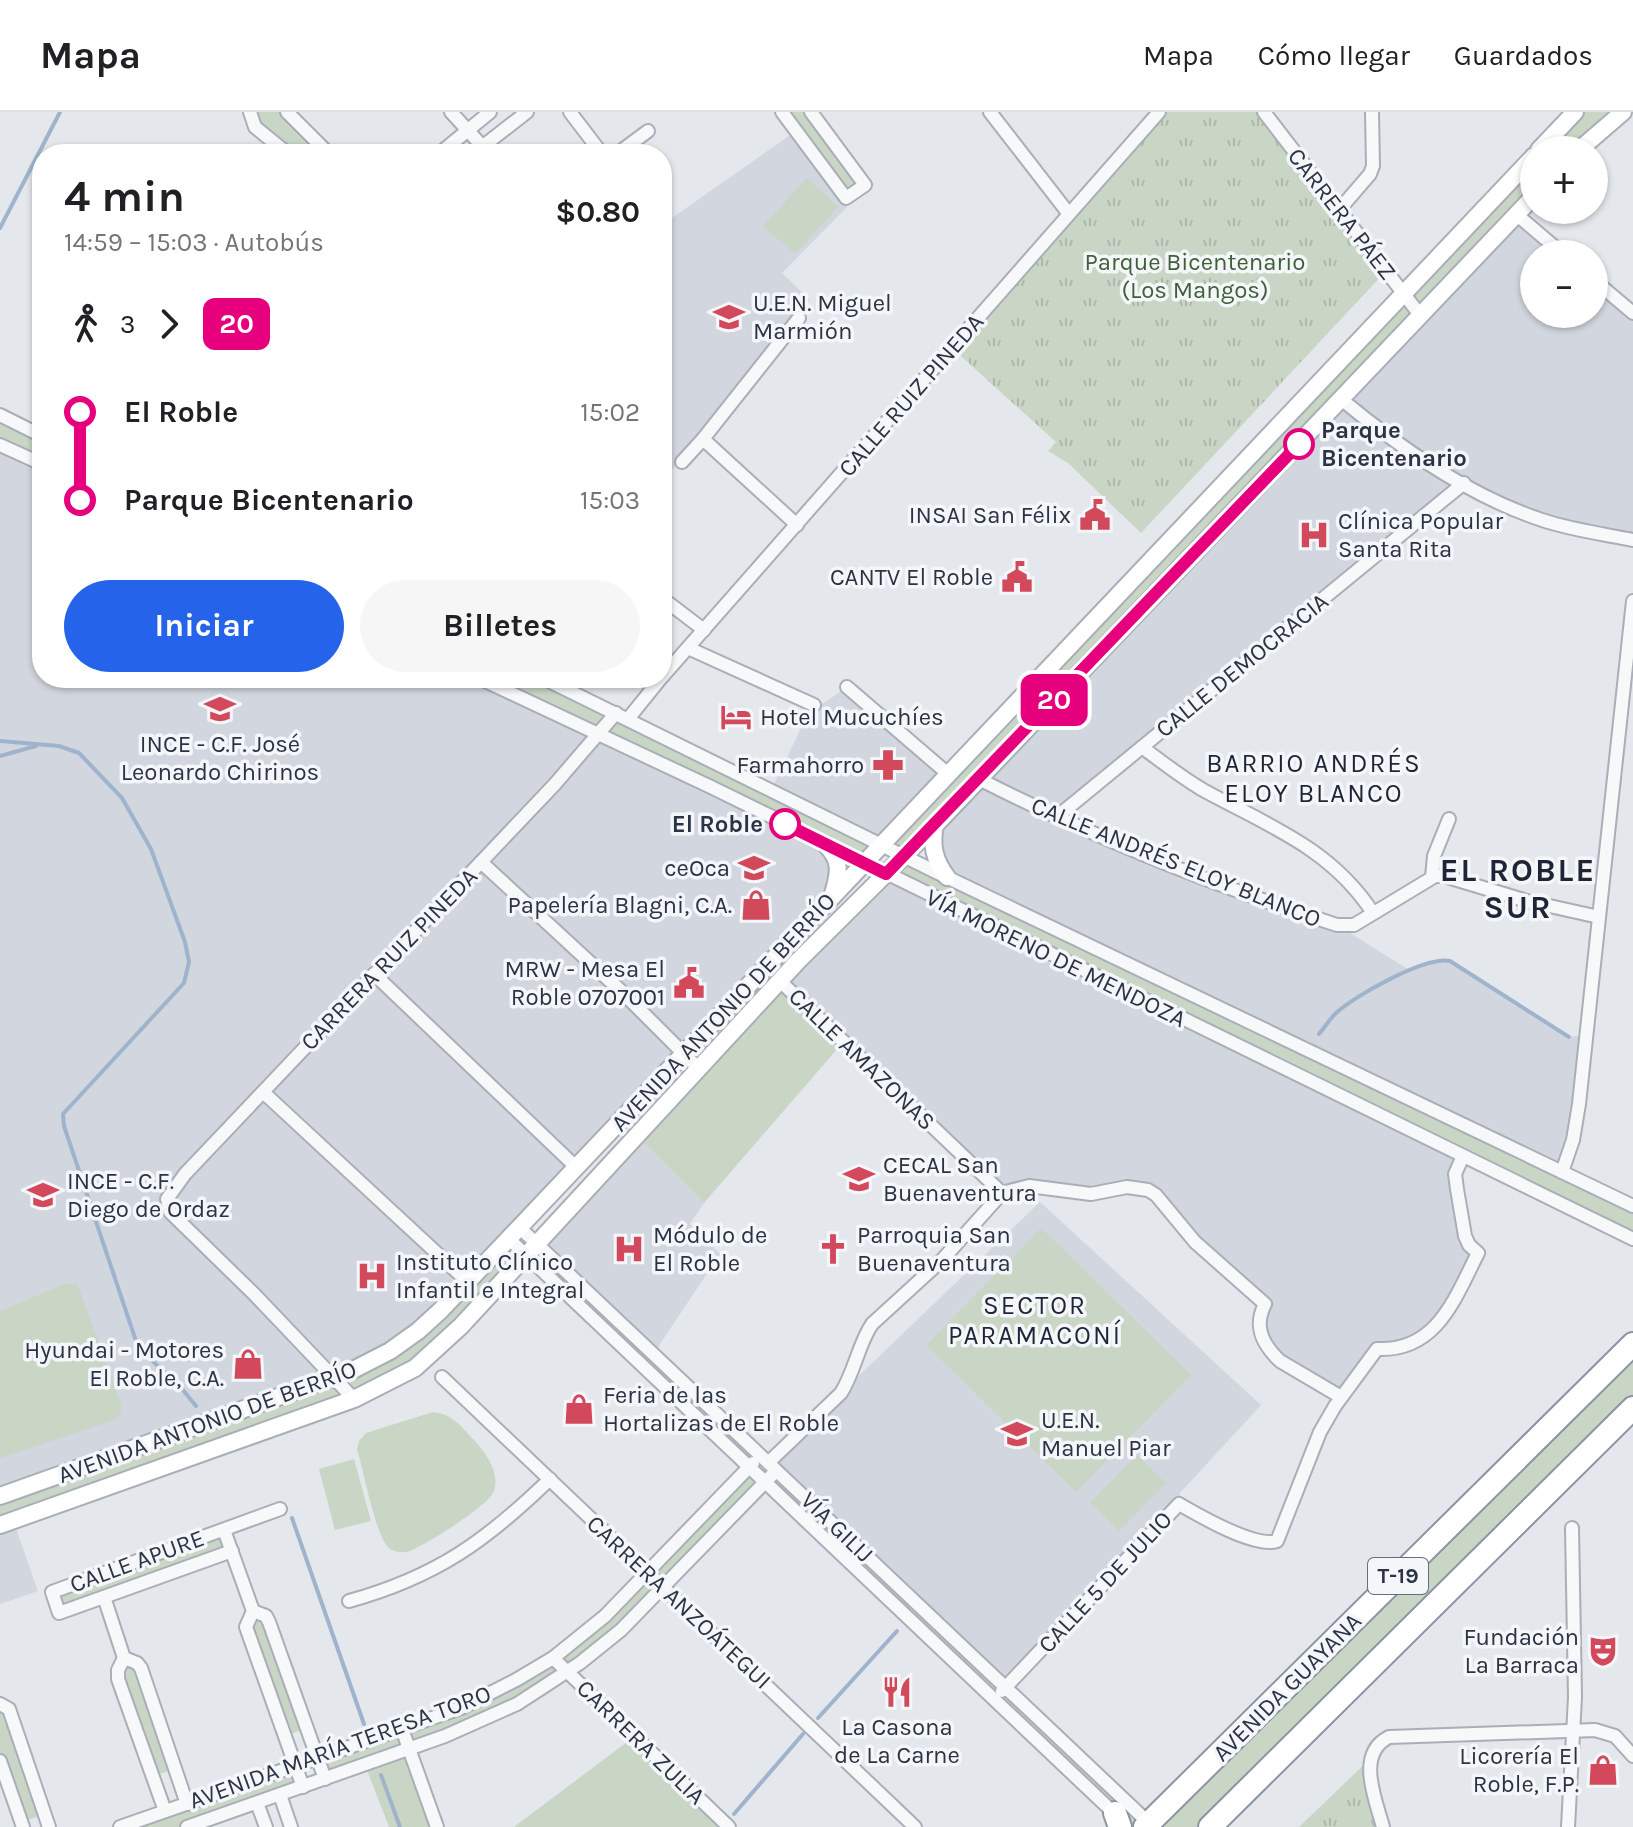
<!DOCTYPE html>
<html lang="es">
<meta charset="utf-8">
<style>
body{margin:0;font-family:Karla,sans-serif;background:#f6f6f6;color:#202124;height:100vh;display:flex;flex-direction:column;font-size:30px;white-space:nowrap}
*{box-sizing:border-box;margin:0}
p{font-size:26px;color:#757577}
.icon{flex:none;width:44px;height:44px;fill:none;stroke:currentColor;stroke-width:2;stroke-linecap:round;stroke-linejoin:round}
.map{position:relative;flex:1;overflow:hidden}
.panel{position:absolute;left:32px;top:32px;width:640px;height:544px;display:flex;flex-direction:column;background:#fff;border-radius:32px;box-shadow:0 2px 6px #0004}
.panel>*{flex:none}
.badge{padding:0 16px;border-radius:12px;font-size:28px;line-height:52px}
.controls{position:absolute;left:1520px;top:24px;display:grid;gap:16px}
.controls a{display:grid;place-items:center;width:88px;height:88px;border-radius:50%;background:#fff;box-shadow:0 2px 6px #0004;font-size:40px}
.map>.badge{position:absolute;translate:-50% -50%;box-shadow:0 0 0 4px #fff}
.legs{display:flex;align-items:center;gap:12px;height:88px;padding:0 32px;font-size:26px}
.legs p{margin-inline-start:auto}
.summary{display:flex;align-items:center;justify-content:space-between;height:136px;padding:0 32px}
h1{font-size:44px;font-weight:700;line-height:60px}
.action{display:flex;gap:16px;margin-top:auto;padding:16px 32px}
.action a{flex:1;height:92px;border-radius:48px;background:#2563eb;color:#fff;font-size:32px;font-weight:700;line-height:92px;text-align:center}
.action a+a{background:#f6f6f6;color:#202124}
ul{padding:0 32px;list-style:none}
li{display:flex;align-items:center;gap:28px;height:88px;font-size:30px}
li i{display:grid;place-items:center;width:12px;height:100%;margin:0 10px;background:currentColor}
li i::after{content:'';width:20px;height:20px;margin:-10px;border:6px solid;border-radius:50%;background:#fff}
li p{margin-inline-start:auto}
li:first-child i{background:linear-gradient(#0000 50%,currentColor 0)}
li:last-child i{background:linear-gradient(currentColor 50%,#0000 0)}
header{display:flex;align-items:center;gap:48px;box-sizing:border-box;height:112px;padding:0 40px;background:#fff;border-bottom:2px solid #e0e0e0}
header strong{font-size:38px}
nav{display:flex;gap:44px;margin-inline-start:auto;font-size:28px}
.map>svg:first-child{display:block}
.built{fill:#d2d6de}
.grass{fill:#c9d6c5}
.park{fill:url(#park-tufts)}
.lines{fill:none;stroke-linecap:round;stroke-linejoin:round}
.stream{stroke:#9fb4cc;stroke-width:4}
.street-casing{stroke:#a9aeb7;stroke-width:16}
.secondary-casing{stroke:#a9aeb7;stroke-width:20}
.highway-casing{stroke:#8b94a3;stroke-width:26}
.street{stroke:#f7f8fa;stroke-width:12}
.secondary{stroke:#fff;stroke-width:16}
.highway{stroke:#fff;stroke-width:22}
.line-1-casing{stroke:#fff;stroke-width:18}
.line-1{stroke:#e6007e;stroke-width:12}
.stop-1-dot{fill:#fff;stroke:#e6007e;stroke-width:4}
.labels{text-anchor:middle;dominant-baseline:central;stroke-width:7;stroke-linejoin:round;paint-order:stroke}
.shield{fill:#f4f6f9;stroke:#676e7b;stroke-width:2}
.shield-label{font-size:22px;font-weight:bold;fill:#2b3445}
.street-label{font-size:24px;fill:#2b3445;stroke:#f4f6f9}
.park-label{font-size:24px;fill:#3f6138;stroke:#f4f6f9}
.poi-label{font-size:24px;fill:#2b3445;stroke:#f4f6f9;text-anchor:start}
.stop-label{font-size:24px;font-weight:bold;fill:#2b3445;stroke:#f4f6f9;text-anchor:start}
.neighbourhood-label{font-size:26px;letter-spacing:2px;fill:#1d2536;stroke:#f4f6f9}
.district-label{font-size:32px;font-weight:bold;letter-spacing:2px;fill:#1d2536;stroke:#f4f6f9}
</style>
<header>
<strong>Mapa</strong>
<nav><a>Mapa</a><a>Cómo llegar</a><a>Guardados</a></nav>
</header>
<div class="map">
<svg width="1633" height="1715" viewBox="0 0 1633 1715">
<defs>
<pattern id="park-tufts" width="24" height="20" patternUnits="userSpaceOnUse" patternTransform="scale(2)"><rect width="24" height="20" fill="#c9d6c5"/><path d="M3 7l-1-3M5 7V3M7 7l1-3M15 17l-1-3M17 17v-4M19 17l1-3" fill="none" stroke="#adb8ab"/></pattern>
</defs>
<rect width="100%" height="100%" fill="#e4e7ec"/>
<!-- built -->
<g class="built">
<path d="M796 19 846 86 847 95 782 161 810 188 671 359 662 351V113Z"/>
<path d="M1516 102 1563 142H1534V202H1594V168L1633 201V428L1567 415 1464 372 1058 704 1337 813 1411 859 1434 848 1450 849 1569 925 1585 923 1562 1060 947 765 932 726Z"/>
<path d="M0 334 42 354V566H479L833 739 832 784 390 1239 0 1382Z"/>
<path d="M846 576 944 662 880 730 772 676 807 604 816 596Z"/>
<path d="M886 762 1463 1044 1455 1062 1462 1111 1478 1141 1430 1219 1377 1237 1341 1285 1264 1232V1192L1148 1078 1091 1082 1029 1074 1002 1081 780 869Z"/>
<path d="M637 1024 704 1091 690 1112 720 1142 654 1241 537 1132Z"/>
<path d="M1040 1090 1261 1293 1180 1381 1179 1392 1006 1575 769 1350Z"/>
<path d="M13 1408 38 1479 0 1492V1413Z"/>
</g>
<!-- grass -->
<g class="grass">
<path d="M250 0H287L329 42H288L255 15Z"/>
<path d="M782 0H811L865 73 846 86Z"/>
<path d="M1575 0H1623L1579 38H1540Z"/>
<path d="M1534 44V84L905 743 1633 1094V1127L886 762 904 744 881 732Z"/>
<path d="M807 66 838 95 795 142 763 114Z"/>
<path d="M0 303 42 324V352L0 333Z"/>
<path d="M479 566H542L878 732 863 749Z"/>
<path d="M780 869 844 929 704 1091 637 1024Z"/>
<path d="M1041 1116 1191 1263 1076 1380 926 1233Z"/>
<path d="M509 1127 526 1143 537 1132 761 1343 750 1354 766 1369 777 1358 1149 1711 1633 1232V1296L1210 1715H1128L766 1370 638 1501 547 1574 409 1637 437 1715H389L365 1653 325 1667 318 1647 461 1596 575 1529 750 1354 527 1143 415 1256 0 1413V1384L390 1239Z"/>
<path d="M67 1171 76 1172 79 1176 121 1292V1302L114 1308 0 1346V1199Z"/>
<path d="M433 1300C452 1302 460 1313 472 1326 485 1339 502 1363 493 1381 487 1394 421 1437 406 1440 400 1441 394 1440 389 1436 376 1426 363 1356 357 1337L359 1329 366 1321Z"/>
<path d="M1137 1343 1166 1371 1119 1419 1090 1391Z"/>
<path d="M354 1347 371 1409 335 1418 319 1357Z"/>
<path d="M224 1418 232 1439 59 1501 52 1480Z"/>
<path d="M260 1500 307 1616 285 1624 246 1510Z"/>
<path d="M131 1547 175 1657 153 1664 120 1552Z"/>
<path d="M0 1592 6 1594 45 1702 21 1710 0 1649Z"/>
<path d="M635 1624 729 1715H514Z"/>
<path d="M295 1654 303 1675 187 1715H120Z"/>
</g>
<!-- park -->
<g class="park">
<path d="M1159 0H1264L1386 159 1141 421 1068 351 1048 339 1056 330 952 236Z"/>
<path d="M1370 1647 1383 1715H1299Z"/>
</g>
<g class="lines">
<!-- stream -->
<g class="stream">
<path d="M0 116 60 0"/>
<path d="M0 629 59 634 79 641 122 686 151 737 185 830 189 850 184 871 63 1002 64 1014 138 1235 183 1278 196 1294"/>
<path d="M0 644 36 634"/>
<path d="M1319 922C1325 915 1329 908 1335 902 1354 884 1425 844 1450 849L1569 925"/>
<path d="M292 1406 364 1612"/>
<path d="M818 1606 897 1519"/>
<path d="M381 1663 400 1715"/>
<path d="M734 1702 803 1622"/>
</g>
<defs>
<g id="street">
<path d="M250 0 255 15 288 42"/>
<path d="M287 0 329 42"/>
<path d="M451 0 482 34"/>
<path d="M570 0 602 42"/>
<path d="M782 0 846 86 865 73 811 0"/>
<path d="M990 0 1069 102"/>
<path d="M1264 0 1420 203"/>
<path d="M439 42 490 0"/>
<path d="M473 42 527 0"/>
<path d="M617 42 648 19"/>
<path d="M1339 98 1370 62 1373 54 1372 0"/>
<path d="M1516 102 1563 142"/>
<path d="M1594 168 1633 201"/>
<path d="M1341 287C1400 336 1469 384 1542 408 1572 418 1603 422 1633 428"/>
<path d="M0 303 42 324"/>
<path d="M0 333 42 352"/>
<path d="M682 350 703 327"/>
<path d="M797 413 703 327 799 206"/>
<path d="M662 486 704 518"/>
<path d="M688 536 814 593"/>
<path d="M662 565 1159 0"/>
<path d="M479 566 711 675 1633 1127"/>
<path d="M543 566 934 759 1633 1094"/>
<path d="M847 575 947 661"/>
<path d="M628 607 661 566"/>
<path d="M1142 635C1162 650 1181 665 1203 678 1267 713 1331 736 1373 801"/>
<path d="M979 667C1093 725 1215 774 1337 813H1354L1435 764H1444L1527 789 1599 805"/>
<path d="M1058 704 1464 371"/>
<path d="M481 750 622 880 699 957"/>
<path d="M1432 765 1434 744 1449 707"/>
<path d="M374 862 577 1056"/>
<path d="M780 869 1002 1081"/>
<path d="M263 980 468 1170"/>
<path d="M1562 1060 1573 1028 1579 992 1633 489"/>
<path d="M1002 1081 1029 1074 1091 1082 1127 1075 1148 1078 1156 1083 1195 1130 1265 1192C1253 1215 1263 1233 1280 1249L1341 1285"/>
<path d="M520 1116 1151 1713"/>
<path d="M509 1127 1116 1703"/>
<path d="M442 1265 915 1715"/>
<path d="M354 1287 254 1182 170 1100 167 1087 185 1062 555 672 616 601"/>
<path d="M769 1350 841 1281C855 1259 858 1233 872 1212L942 1148 1002 1081"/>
<path d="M224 1418 253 1499"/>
<path d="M232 1439 59 1501 52 1480 280 1397"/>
<path d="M104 1485 124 1546"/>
<path d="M349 1489C436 1465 486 1429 550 1367"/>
<path d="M253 1499 266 1504 269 1510 325 1667"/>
<path d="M253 1499 246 1515 303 1675"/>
<path d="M124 1546 137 1551 141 1556 187 1692"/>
<path d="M124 1546 118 1558V1567L165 1699"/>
<path d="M553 1546 729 1715"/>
<path d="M1002 1579 1179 1392C1200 1404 1254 1436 1277 1429L1320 1320 1335 1294 1377 1237C1437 1240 1455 1186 1478 1141L1469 1133 1465 1124 1457 1077 1455 1062 1463 1044"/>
<path d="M0 1592 9 1597 49 1715"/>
<path d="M402 1617 437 1715"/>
<path d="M0 1649 23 1715"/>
<path d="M280 1683 291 1715"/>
<path d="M257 1691 266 1715"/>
<path d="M120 1715 461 1596 516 1568 553 1546 605 1504 753 1351"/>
<path d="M187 1715 445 1624 517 1592 580 1551 621 1518 772 1363"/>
<path d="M1383 1715C1376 1688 1355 1642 1389 1625L1595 1618 1615 1624 1633 1644"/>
<path d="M1568 1715 1575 1585 1572 1416"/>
</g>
<g id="secondary">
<path d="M1539 38 1575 0"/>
<path d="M1579 38 1623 0"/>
<path d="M935 713C931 733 934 748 947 765"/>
<path d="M826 733C842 749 839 761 833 782"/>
<path d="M0 1384 351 1259 390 1239 418 1219 441 1198 1534 44"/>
<path d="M0 1413 354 1287 415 1256 461 1214 798 849 941 707 1534 84"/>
</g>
<g id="highway">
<path d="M1115 1701 1120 1715"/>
<path d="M1145 1715 1633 1232"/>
<path d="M1210 1715 1633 1296"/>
</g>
</defs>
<!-- street casing -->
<use href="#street" class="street-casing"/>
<!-- secondary casing -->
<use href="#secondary" class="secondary-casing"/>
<!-- highway casing -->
<use href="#highway" class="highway-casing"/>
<!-- street -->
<use href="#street" class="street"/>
<!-- secondary -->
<use href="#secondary" class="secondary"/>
<!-- highway -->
<use href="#highway" class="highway"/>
</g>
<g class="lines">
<defs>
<path id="line-1" d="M785 712 886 762 1299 332"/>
</defs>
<!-- line-1 casing -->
<use href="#line-1" class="line-1-casing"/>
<!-- line-1 -->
<use href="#line-1" class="line-1"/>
</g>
<!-- icons -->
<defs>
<symbol id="school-bare" viewBox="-9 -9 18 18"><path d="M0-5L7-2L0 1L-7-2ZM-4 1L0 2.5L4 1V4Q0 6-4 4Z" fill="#d1495b" stroke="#f4f6f9" stroke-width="2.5" paint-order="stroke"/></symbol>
<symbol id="civic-bare" viewBox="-9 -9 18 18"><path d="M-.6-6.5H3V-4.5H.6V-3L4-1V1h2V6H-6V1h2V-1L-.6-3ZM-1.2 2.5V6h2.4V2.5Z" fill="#d1495b" stroke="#f4f6f9" stroke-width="2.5" paint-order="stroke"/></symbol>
<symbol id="hospital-bare" viewBox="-9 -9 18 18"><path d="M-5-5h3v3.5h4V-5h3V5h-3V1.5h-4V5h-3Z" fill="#d1495b" stroke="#f4f6f9" stroke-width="2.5" paint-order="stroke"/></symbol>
<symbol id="university-bare" viewBox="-9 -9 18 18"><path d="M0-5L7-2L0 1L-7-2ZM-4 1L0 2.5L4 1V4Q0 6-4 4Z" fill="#d1495b" stroke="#f4f6f9" stroke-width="2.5" paint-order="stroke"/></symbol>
<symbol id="hotel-bare" viewBox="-9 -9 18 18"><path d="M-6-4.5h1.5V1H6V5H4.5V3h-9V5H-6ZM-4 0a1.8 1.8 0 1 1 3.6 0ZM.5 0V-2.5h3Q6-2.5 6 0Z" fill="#d1495b" stroke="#f4f6f9" stroke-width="2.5" paint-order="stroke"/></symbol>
<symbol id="pharmacy-bare" viewBox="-9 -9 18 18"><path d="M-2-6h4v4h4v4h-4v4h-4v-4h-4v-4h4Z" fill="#d1495b" stroke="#f4f6f9" stroke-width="2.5" paint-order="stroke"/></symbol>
<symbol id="shop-bare" viewBox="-9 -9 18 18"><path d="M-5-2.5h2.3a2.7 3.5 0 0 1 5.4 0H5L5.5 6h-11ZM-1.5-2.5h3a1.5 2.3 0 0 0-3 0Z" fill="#d1495b" stroke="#f4f6f9" stroke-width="2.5" paint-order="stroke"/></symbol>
<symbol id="church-bare" viewBox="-9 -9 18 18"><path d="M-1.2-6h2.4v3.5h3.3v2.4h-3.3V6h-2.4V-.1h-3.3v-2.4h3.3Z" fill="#d1495b" stroke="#f4f6f9" stroke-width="2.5" paint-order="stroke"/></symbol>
<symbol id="theatre-bare" viewBox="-9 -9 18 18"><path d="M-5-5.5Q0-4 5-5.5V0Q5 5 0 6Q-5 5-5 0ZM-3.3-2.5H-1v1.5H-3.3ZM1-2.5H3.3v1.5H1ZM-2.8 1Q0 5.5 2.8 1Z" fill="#d1495b" stroke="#f4f6f9" stroke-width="2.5" paint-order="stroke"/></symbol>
<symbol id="restaurant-bare" viewBox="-9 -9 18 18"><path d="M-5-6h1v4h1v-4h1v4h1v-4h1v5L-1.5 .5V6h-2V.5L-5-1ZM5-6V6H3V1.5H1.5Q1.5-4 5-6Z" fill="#d1495b" stroke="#f4f6f9" stroke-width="2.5" paint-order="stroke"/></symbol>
</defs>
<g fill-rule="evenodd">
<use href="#school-bare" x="707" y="183" width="44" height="44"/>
<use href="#civic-bare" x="1073" y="381" width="44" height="44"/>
<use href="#hospital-bare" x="1292" y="401" width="44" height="44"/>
<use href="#civic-bare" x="995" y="443" width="44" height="44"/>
<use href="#university-bare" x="198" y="575" width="44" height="44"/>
<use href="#hotel-bare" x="714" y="583" width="44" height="44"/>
<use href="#pharmacy-bare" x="866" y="631" width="44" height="44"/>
<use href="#university-bare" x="732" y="734" width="44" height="44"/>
<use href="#shop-bare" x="734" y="771" width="44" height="44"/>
<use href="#civic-bare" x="667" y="849" width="44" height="44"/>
<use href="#university-bare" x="837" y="1045" width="44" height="44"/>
<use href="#university-bare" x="21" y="1061" width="44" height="44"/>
<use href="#hospital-bare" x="607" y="1115" width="44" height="44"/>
<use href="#church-bare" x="811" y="1115" width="44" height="44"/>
<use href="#hospital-bare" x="350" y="1142" width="44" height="44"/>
<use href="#shop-bare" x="226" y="1230" width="44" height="44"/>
<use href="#shop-bare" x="557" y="1275" width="44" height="44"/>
<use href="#school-bare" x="995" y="1300" width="44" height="44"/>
<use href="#theatre-bare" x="1581" y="1517" width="44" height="44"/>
<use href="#restaurant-bare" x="875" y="1558" width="44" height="44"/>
<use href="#shop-bare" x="1581" y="1636" width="44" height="44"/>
</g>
<!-- markers -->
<g class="stop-1-dot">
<circle cx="1299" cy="332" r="14"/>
<circle cx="785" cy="712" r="14"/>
</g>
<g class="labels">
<!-- shield labels -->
<rect class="shield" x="1368" y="1446" width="60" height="36" rx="6"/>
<g class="shield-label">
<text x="1398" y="1464">T-19</text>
</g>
<!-- street labels -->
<g class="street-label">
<text transform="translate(1342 102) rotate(52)">CARRERA PÁEZ</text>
<text transform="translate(911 283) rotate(-49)">CALLE RUIZ PINEDA</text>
<text transform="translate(1242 553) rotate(-39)">CALLE DEMOCRACIA</text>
<text transform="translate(1176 750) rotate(22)">CALLE ANDRÉS ELOY BLANCO</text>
<text transform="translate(1056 846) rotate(26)">VÍA MORENO DE MENDOZA</text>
<text transform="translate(389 847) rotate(-46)">CARRERA RUIZ PINEDA</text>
<text transform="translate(723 900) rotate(-47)">AVENIDA ANTONIO DE BERRÍO</text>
<text transform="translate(862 947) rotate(44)">CALLE AMAZONAS</text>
<text transform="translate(207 1310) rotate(-20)">AVENIDA ANTONIO DE BERRÍO</text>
<text transform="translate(837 1415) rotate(44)">VÍA GILIJ</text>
<text transform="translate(137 1449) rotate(-20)">CALLE APURE</text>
<text transform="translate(1105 1470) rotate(-47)">CALLE 5 DE JULIO</text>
<text transform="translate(679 1490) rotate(43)">CARRERA ANZOÁTEGUI</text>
<text transform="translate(1287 1575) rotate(-45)">AVENIDA GUAYANA</text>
<text transform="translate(641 1630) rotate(44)">CARRERA ZULIA</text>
<text transform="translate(340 1635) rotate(-20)">AVENIDA MARÍA TERESA TORO</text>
</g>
<!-- park labels -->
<g class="park-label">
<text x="1195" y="150">Parque Bicentenario<tspan x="1195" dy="28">(Los Mangos)</tspan></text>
</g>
<!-- poi labels -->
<g class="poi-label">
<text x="753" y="191">U.E.N. Miguel<tspan x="753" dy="28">Marmión</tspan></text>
<text x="1071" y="403" text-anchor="end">INSAI San Félix</text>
<text x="1338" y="409">Clínica Popular<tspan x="1338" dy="28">Santa Rita</tspan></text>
<text x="993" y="465" text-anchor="end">CANTV El Roble</text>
<text x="760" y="605">Hotel Mucuchíes</text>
<text x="220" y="632" text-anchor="middle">INCE - C.F. José<tspan x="220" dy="28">Leonardo Chirinos</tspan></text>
<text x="864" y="653" text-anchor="end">Farmahorro</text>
<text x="730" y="756" text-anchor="end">ceOca</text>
<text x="732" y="793" text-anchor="end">Papelería Blagni, C.A.</text>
<text x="665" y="857" text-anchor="end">MRW - Mesa El<tspan x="665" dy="28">Roble 0707001</tspan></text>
<text x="883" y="1053">CECAL San<tspan x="883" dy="28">Buenaventura</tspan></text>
<text x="67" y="1069">INCE - C.F.<tspan x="67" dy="28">Diego de Ordaz</tspan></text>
<text x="653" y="1123">Módulo de<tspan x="653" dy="28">El Roble</tspan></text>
<text x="857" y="1123">Parroquia San<tspan x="857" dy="28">Buenaventura</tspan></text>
<text x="396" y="1150">Instituto Clínico<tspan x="396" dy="28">Infantil e Integral</tspan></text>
<text x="224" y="1238" text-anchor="end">Hyundai - Motores<tspan x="224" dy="28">El Roble, C.A.</tspan></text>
<text x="603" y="1283">Feria de las<tspan x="603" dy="28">Hortalizas de El Roble</tspan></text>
<text x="1041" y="1308">U.E.N.<tspan x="1041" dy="28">Manuel Piar</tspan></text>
<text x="1579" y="1525" text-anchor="end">Fundación<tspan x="1579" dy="28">La Barraca</tspan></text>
<text x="897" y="1615" text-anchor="middle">La Casona<tspan x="897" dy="28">de La Carne</tspan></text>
<text x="1579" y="1644" text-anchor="end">Licorería El<tspan x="1579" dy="28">Roble, F.P.</tspan></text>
</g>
<!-- stop labels -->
<g class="stop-label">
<text x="1321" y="318">Parque<tspan x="1321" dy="28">Bicentenario</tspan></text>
<text x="763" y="712" text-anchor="end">El Roble</text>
</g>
<!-- neighbourhood labels -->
<g class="neighbourhood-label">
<text x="1314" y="651">BARRIO ANDRÉS<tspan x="1314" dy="30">ELOY BLANCO</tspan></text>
<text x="1035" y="1193">SECTOR<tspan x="1035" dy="30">PARAMACONÍ</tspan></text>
</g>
<!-- district labels -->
<g class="district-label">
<text x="1518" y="758">EL ROBLE<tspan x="1518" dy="37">SUR</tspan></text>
</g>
</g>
</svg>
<div class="controls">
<a>+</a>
<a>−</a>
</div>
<b class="badge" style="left:1054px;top:588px;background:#e6007e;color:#fff">20</b>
<section class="panel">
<div class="summary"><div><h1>4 min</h1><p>14:59 – 15:03 · Autobús</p></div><b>$0.80</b></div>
<div class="legs"><svg class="icon" aria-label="walk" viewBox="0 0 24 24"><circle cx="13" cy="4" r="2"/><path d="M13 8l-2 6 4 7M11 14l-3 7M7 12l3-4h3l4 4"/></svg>3<svg class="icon" aria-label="forward" viewBox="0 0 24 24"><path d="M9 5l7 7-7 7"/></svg><b class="badge" style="background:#e6007e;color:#fff">20</b></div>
<ul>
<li><i style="color:#e6007e"></i><b>El Roble</b><p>15:02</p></li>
<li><i style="color:#e6007e"></i><b>Parque Bicentenario</b><p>15:03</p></li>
</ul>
<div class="action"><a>Iniciar</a><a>Billetes</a></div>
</section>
</div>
